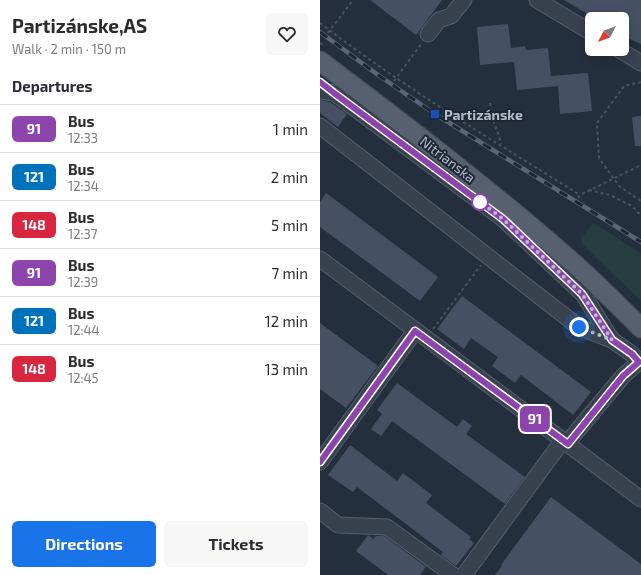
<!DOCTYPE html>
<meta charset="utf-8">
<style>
body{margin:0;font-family:"Exo 2",sans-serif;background:#f7f7f7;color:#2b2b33;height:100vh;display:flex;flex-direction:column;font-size:15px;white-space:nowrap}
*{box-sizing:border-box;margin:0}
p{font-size:13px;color:#7c7c81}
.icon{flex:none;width:22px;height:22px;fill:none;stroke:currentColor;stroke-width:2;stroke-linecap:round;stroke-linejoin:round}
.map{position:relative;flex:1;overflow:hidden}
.sheet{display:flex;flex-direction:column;background:#fff;width:320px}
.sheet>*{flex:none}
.badge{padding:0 8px;border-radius:6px;font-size:14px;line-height:26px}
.needle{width:26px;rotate:229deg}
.fabs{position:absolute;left:265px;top:12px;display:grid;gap:8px}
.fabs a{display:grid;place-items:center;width:44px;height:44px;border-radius:6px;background:#fff;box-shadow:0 2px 10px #0003;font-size:20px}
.you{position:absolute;width:20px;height:20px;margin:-10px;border:3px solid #fff;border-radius:50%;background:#1a73e8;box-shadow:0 0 0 6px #1a73e833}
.map>.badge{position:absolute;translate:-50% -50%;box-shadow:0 0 0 2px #fff}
h2{padding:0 12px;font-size:15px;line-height:36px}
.round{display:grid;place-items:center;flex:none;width:42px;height:42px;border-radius:6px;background:#f7f7f7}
.summary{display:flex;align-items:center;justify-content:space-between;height:68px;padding:0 12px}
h1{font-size:19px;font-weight:700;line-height:30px}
.primary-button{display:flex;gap:8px;margin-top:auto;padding:8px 12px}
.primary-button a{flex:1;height:46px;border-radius:6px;background:#1a73e8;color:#fff;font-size:16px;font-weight:700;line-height:46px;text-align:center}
.primary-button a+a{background:#f7f7f7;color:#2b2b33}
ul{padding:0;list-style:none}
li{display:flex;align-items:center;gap:12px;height:48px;padding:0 12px;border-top:1px solid #e1e1e2}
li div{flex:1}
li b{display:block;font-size:15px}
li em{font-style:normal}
li .badge{min-width:44px;font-weight:700;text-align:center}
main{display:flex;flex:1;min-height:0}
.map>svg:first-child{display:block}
.green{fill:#263c3f}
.building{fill:#455162}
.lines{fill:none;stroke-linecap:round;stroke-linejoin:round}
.minor-casing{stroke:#565f6c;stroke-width:17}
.major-casing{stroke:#414a57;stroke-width:21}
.path{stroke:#44595c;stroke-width:2;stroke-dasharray:3 3;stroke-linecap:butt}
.minor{stroke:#38414e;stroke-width:15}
.major{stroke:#56606e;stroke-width:19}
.rail-casing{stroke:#5a6575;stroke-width:4.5}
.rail{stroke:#1d2633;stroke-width:3;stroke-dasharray:9;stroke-linecap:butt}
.line-casing{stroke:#fff;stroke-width:9}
.line{stroke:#8e44ad;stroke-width:6}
.walk{stroke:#b4bcc9;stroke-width:4;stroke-dasharray:0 7.2}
.transit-dot{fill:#1a4fb4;stroke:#1d2633;stroke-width:1.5}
.stop-dot{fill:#fff;stroke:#8e44ad;stroke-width:2}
.labels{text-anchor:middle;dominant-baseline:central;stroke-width:4;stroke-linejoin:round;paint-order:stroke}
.poi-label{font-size:14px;font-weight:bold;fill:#b4bcc9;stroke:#1d2633;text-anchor:start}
.street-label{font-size:14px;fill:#b4bcc9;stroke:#1d2633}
</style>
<main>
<section class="sheet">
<div class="summary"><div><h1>Partizánske,AS</h1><p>Walk · 2 min · 150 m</p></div><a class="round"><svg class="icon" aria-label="heart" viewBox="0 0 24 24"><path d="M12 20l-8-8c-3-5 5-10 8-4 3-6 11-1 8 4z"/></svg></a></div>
<h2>Departures</h2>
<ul>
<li><span class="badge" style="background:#8e44ad;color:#fff">91</span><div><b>Bus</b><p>12:33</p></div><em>1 min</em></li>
<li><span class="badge" style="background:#0072bc;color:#fff">121</span><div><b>Bus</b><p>12:34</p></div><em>2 min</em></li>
<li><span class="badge" style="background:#d7263d;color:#fff">148</span><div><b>Bus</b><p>12:37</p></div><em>5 min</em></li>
<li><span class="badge" style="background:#8e44ad;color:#fff">91</span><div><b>Bus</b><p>12:39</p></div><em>7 min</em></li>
<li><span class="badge" style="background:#0072bc;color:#fff">121</span><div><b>Bus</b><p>12:44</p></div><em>12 min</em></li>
<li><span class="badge" style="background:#d7263d;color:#fff">148</span><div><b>Bus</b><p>12:45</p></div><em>13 min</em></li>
</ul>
<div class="primary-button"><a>Directions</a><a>Tickets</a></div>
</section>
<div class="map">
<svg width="321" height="575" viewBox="0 0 321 575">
<rect width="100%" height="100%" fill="#242f3e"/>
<!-- green -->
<path class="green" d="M273 223 321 253V301L263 245 261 238Z"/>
<!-- building -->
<g class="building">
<path d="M50 0H122L96 35Z"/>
<path d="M244 0H321V44L302 36V19H276Z"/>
<path d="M188 24 191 48 205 46 206 50 228 48 231 76 268 73 272 111 240 114 238 86 197 90 194 62 160 65 157 27Z"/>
<path d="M0 100 10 102 27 114 18 127 0 113Z"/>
<path d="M321 116V146H315L312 117Z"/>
<path d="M6 193 118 277 100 301 0 227V202Z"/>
<path d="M142 296 271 392 253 415 201 375 195 383 172 366 178 357 151 338 144 349 117 329Z"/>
<path d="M0 323 58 366 26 408 0 389Z"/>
<path d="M77 383 137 427 143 419 152 426 146 434 205 477 185 504 72 421 61 436 51 429 62 414 57 410Z"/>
<path d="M30 445 77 481 83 473 112 495 106 503 151 537 149 539 154 543 136 566 121 555 123 552 37 487 33 492 8 475Z"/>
<path d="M231 497 321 564V575H175L182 566 181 565Z"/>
<path d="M48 535 53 539 56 536H64L106 567 100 575H68L36 551Z"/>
</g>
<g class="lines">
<defs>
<g id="minor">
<path d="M217 0 272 33"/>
<path d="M108 34 119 20 131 16 144 0"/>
<path d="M298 49 321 63"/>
<path d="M0 91 14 93 183 219 263 294 292 340"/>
<path d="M0 126 259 327 292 340 312 354 319 362"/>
<path d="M0 259 106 338 321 499"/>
<path d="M247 443 303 376 321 360"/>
<path d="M0 462 95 331"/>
<path d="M0 511 18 525 67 527 133 575"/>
<path d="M144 575 243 440"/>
</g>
<path id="major" d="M0 61C89 128 177 195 260 269 281 288 301 308 321 328"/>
</defs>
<!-- minor casing -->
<use href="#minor" class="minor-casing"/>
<!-- major casing -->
<use href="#major" class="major-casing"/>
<!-- path -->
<g class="path">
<path d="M0 23C82 86 172 140 260 195"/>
<path d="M8 33 33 0"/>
<path d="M0 43 4 46"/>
<path d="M74 81 101 44"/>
<path d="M321 82 304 86 277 123 279 158 299 186 321 201"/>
<path d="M170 103 173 120 179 136 181 144"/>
<path d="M269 190 290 195 312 206 321 216"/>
<path d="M258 198 260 195 321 165"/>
<path d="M113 329 161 265"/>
</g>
<!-- minor -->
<use href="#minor" class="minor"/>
<!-- major -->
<use href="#major" class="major"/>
<defs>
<path id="rail" d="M0 32 58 75 115 114 321 242"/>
</defs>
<!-- rail casing -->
<use href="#rail" class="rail-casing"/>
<!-- rail -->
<use href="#rail" class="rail"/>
</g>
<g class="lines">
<defs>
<path id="line" d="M0 82 14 93 183 219 262 294 292 340 312 354 319 362 303 376 248 444 95 331 0 462"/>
</defs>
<!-- line casing -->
<use href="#line" class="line-casing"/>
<!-- line -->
<use href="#line" class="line"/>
<!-- walk -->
<path class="walk" d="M160 202 159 201 183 219 262 294 292 340 259 327"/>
</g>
<!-- markers -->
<rect class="transit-dot" x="110" y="109" width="10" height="10" rx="2"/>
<circle class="stop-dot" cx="160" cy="202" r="8"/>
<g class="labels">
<!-- poi labels -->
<g class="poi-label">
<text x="124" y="114">Partizánske</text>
</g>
<!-- street labels -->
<g class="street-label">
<text transform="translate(128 159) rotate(38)">Nitrianska</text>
</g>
</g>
</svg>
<div class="fabs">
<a><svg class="needle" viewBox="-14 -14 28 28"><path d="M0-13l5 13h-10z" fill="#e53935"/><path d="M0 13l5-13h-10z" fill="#7c7c81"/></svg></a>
</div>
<div class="you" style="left:259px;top:327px"></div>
<b class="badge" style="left:215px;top:419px;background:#8e44ad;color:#fff">91</b>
</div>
</main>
